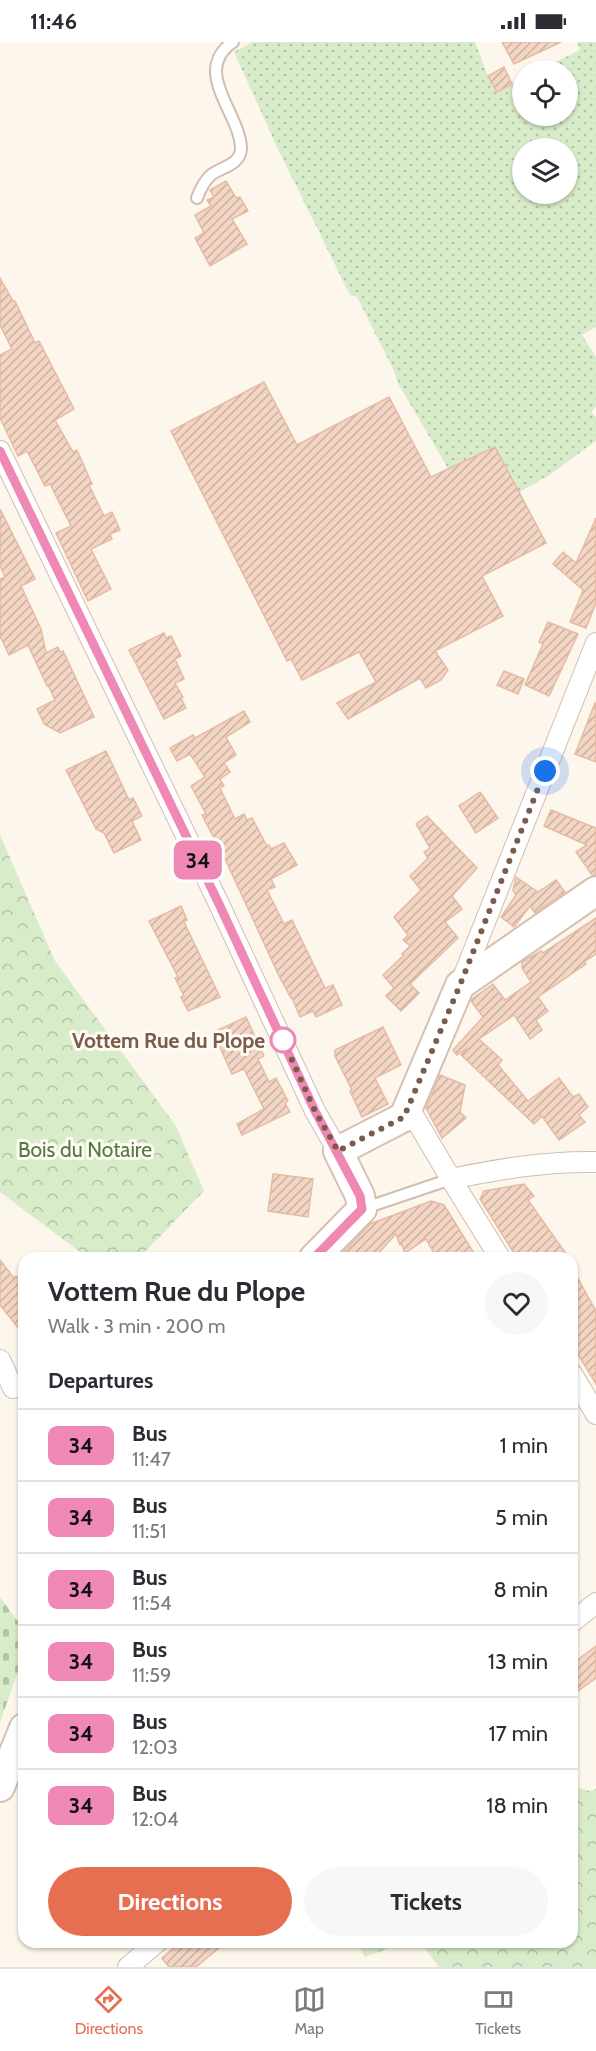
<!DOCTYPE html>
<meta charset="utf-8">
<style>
body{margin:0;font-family:Cabin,sans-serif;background:#f7f7f7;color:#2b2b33;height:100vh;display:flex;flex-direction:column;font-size:22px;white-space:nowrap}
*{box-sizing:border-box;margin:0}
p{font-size:20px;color:#7c7c81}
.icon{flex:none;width:33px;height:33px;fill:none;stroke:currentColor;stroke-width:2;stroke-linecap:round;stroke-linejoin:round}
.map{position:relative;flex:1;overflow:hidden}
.details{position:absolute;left:18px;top:1210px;width:560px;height:696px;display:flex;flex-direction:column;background:#fff;border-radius:18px;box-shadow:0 2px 4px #0004}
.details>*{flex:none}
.badge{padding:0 12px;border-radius:9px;font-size:21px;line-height:39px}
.fabs{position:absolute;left:512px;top:18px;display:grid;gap:12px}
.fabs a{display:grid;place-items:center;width:66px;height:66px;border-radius:50%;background:#fff;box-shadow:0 2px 4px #0004;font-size:30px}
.you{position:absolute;width:30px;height:30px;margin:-15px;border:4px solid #fff;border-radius:50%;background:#1a73e8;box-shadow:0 0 0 9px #1a73e833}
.map>.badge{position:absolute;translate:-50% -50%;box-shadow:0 0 0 3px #fff}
h2{padding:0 30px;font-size:22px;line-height:54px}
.round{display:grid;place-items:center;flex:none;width:63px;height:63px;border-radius:32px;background:#f7f7f7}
.head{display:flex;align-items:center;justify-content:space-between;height:102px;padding:0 30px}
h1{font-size:28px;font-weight:700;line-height:45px}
.action{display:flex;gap:12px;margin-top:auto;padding:12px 30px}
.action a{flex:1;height:69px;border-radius:36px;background:#e76f51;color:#fff;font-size:24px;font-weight:700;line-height:69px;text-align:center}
.action a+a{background:#f7f7f7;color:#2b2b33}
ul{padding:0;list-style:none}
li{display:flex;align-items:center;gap:18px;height:72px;padding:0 30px;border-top:2px solid #e1e1e2}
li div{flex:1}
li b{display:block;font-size:22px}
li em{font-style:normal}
li .badge{min-width:66px;font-weight:700;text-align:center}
.status{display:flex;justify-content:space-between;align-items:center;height:42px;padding:0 30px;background:#fff;direction:ltr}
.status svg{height:16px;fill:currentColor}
.dock{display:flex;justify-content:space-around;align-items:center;height:84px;border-top:2px solid #e1e1e2;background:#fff;font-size:16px;color:#7c7c81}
.dock a{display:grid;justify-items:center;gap:3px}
.dock .on{color:#e76f51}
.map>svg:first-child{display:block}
.grass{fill:url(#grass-dots);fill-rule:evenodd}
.forest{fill:url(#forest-crowns)}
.cemetery{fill:url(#cemetery-stones)}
.building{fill:url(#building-hatch);stroke:#e6bba3;stroke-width:1.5}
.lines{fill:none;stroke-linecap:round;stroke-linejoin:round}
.lane-casing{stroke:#d1beb0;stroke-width:14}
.street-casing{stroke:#d1beb0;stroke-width:22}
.secondary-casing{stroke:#d6c0b0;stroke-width:32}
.lane{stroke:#fff;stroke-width:10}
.street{stroke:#fff;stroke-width:20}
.secondary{stroke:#fff;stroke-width:28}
.line-casing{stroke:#fff;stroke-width:14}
.line{stroke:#f088b6;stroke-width:9}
.walk{stroke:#7a5c4d;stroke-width:6;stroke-dasharray:0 10.8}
.stop-dot{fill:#fff;stroke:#f088b6;stroke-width:3}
.labels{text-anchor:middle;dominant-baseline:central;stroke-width:6;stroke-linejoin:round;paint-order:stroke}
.stop-label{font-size:21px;font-weight:bold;fill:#7a5c4d;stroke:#fffaf3;text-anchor:end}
.park-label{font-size:21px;fill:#537a41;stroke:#fffaf3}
</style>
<div class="status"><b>11:46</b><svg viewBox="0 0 49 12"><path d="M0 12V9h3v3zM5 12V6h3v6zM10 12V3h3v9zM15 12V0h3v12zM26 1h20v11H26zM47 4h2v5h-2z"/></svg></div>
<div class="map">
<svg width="596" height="1925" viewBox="0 0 596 1925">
<defs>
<pattern id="grass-dots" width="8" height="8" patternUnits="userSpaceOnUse" patternTransform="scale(1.5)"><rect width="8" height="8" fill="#d8ecc9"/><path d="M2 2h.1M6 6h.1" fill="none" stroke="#b4c2a5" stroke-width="1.8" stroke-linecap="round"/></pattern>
<pattern id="forest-crowns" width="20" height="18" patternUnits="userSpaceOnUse" patternTransform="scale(1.5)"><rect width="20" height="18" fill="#d8ecc9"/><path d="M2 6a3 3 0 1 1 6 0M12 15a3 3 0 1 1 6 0" fill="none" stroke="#b4c2a5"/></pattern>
<pattern id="cemetery-stones" width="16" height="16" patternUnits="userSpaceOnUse" patternTransform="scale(1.5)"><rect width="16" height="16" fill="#d8ecc9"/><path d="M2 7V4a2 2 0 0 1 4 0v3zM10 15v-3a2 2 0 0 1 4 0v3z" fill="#b4c2a5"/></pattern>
<pattern id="building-hatch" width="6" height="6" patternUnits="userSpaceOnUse" patternTransform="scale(1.5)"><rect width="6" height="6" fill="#f3d5c3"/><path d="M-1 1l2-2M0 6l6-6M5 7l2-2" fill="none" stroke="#cab0a1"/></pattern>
</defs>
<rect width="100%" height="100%" fill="#fdf6ec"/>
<!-- grass -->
<path class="grass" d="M253 0H475L488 34 496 49 522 37V74H567V28H539L580 8 577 0H596V285L582 293 596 315V365L591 370 596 375V399L593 401 551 432 518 451 495 405 449 428 399 343 393 327 357 255 350 253 277 105 234 10ZM522 106H567V152H522Z"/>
<!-- forest -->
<g class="forest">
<path d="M0 793 55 919 176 1084 204 1149 139 1216H88L0 1150Z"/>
<path d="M572 1744 590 1749 596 1747V1925H439L421 1901 572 1900Z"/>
<path d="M357 1901H403L365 1915Z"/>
</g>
<!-- cemetery -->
<path class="cemetery" d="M0 1555 24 1588V1613L0 1680Z"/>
<!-- building -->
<g class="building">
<path d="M502 0H561L514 22Z"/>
<path d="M504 25 512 42 497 50 488 34Z"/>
<path d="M226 139 236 156 240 155 248 169 232 177 247 202 210 224 195 196 204 191 195 173 211 164 207 158 214 155 210 148Z"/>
<path d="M0 236 13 259H15L35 301 39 299 74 367 55 378 73 410 77 408 92 442 89 443 104 474 112 470 120 488 110 492 112 497 91 507 111 547 88 559 56 491 71 484 50 442 45 444 27 409 18 414 0 376V313L12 307 0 283Z"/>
<path d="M264 340 297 403 389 355 431 435 495 405 546 501 482 534 503 574 435 609 448 628 441 638 426 646 420 636 348 677 337 661 376 640 359 610 302 638 291 617 287 619 171 389Z"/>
<path d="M0 467 35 537 21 544 41 587 46 611 58 605 60 610 63 609 94 675 60 691 44 682 37 667 55 658 48 643 47 644 28 603 9 613 0 594V537L5 535 0 524Z"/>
<path d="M596 476V561L586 586 570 580 583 548 553 522 563 510 576 521Z"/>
<path d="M548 580 578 592 549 654 525 643 543 602 539 600Z"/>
<path d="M164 591 166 596 171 594 181 614 175 617 184 637 175 641 183 655 181 656 186 666 164 677 129 608Z"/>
<path d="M504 629 524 637 518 652 497 643Z"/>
<path d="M595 661 596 662V720L575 712Z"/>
<path d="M244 669 250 680 226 695 236 713 224 721 230 730 220 737 224 744 220 746 235 777 244 772 247 778 252 776 267 804 269 803 271 807 284 801 297 823 271 837 275 845 267 848 284 882 292 878 325 946 333 943 342 963 316 975 313 969 300 975 292 956H291L280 936 226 819 202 773 206 772 191 744 205 735 190 712 177 719 170 706 193 693 195 696Z"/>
<path d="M106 709 129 758 133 756 142 774 132 779 141 798 114 811 104 791 96 787 66 728Z"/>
<path d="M480 750 498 776 476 791 459 764Z"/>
<path d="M551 768 596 786V833H592L576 810 587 803 544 784Z"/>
<path d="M427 774 477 826 452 854 462 867 445 880 458 896 410 942 419 951 401 969 386 954 394 946 383 933 404 913 402 912 410 904 403 898 408 893 394 875 421 848 410 834 428 816 424 810 430 806 416 782Z"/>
<path d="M516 835 538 850 556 838 565 850 535 871 530 864 514 885 501 875 516 853 513 848Z"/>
<path d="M181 864 187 878 184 880 220 955 188 969 181 955 184 954 175 936 178 935 149 879Z"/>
<path d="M596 876V912L584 920 586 922 538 955 548 969 536 978 542 988 530 997 514 973 479 997 502 1018 498 1023 528 1059 559 1036 573 1055 579 1052 588 1065 579 1073 585 1080 559 1098 541 1073V1075L534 1082 461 1013 467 1006 457 1013 453 1008 483 975 471 959 472 957 493 942 505 958 531 940 522 926V920L541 909 543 911Z"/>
<path d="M246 975 264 1014 258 1017 269 1040 276 1036 288 1059 285 1061 290 1070 242 1093 237 1082 264 1067 244 1027 232 1032 218 1001 223 998 218 988Z"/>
<path d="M383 985 401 1023 375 1036 388 1062 362 1075 350 1049 352 1048 335 1014V1008Z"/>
<path d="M440 1033 465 1043 460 1070 466 1076 442 1096 426 1066Z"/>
<path d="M273 1132 313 1137 308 1175 268 1169Z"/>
<path d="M524 1142 534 1154 528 1158 569 1216H517L480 1157 484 1149Z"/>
<path d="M431 1159 444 1163 477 1216H437L426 1197 405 1211 402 1203H400L396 1192 374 1216H338L370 1182Z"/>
<path d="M0 1218 14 1236 16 1234 24 1244V1293L0 1263Z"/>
<path d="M572 1226 596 1269V1342L572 1302Z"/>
<path d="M596 1604V1636L572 1653V1622Z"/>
<path d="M181 1900H226L196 1925H169L162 1916Z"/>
</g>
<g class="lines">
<defs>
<g id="lane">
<path d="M197 156C200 148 204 139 211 133 221 125 241 123 241 106 240 71 191 29 233 0"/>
<path d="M362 1167 451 1137"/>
</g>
<g id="street">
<path d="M0 409 219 862 315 1069 338 1109"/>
<path d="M460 943 596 601"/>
<path d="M409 1066 451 1137C500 1127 546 1119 596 1120"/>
<path d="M451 1137 500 1216"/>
<path d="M0 1318 13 1346 24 1344"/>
<path d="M572 1332 596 1372"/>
<path d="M572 1580 596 1561"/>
<path d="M128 1925 157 1900"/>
</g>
<g id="secondary">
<path d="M314 1216 362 1167 360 1154 338 1109 404 1075 460 943 596 849"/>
<path d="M0 1745 24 1686"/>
</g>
</defs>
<!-- lane casing -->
<use href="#lane" class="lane-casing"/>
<!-- street casing -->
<use href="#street" class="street-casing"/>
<!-- secondary casing -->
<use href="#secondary" class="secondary-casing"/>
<!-- lane -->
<use href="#lane" class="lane"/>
<!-- street -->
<use href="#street" class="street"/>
<!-- secondary -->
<use href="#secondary" class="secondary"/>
</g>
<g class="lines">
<defs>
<path id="line" d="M0 409 219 862 315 1069 360 1154 362 1167 314 1216"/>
</defs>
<!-- line casing -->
<use href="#line" class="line-casing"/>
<!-- line -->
<use href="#line" class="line"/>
<!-- walk -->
<path class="walk" d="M283 998 315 1069 338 1109 404 1075 460 943 545 729"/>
</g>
<!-- markers -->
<circle class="stop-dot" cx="283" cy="998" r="12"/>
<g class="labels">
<!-- stop labels -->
<g class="stop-label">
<text x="265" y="998">Vottem Rue du Plope</text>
</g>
<!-- park labels -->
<g class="park-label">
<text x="85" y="1107">Bois du Notaire</text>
</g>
</g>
</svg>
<div class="fabs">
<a><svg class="icon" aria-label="locate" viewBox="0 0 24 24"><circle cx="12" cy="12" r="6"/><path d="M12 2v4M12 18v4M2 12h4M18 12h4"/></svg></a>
<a><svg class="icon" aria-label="layers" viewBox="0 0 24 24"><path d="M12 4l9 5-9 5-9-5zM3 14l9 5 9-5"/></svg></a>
</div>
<div class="you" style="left:545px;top:729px"></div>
<b class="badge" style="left:198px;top:818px;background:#f088b6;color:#111">34</b>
<section class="details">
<div class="head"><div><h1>Vottem Rue du Plope</h1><p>Walk · 3 min · 200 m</p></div><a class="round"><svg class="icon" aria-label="heart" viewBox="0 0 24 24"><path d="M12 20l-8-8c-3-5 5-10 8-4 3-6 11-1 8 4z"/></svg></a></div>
<h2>Departures</h2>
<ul>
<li><span class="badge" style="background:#f088b6;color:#111">34</span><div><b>Bus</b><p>11:47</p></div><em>1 min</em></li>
<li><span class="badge" style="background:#f088b6;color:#111">34</span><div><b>Bus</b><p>11:51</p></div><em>5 min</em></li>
<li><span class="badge" style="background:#f088b6;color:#111">34</span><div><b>Bus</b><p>11:54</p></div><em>8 min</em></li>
<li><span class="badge" style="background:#f088b6;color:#111">34</span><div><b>Bus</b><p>11:59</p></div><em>13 min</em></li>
<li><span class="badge" style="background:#f088b6;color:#111">34</span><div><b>Bus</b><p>12:03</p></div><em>17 min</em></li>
<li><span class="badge" style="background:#f088b6;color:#111">34</span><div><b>Bus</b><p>12:04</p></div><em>18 min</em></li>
</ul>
<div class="action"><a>Directions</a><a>Tickets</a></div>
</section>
</div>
<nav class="dock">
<a class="on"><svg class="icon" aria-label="directions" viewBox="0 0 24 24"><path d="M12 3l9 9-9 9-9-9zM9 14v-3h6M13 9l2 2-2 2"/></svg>Directions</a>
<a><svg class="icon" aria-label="map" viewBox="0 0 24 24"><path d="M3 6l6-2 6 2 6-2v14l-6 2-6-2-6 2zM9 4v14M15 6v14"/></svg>Map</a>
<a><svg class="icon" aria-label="tickets" viewBox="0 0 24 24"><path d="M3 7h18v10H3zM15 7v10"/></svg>Tickets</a>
</nav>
